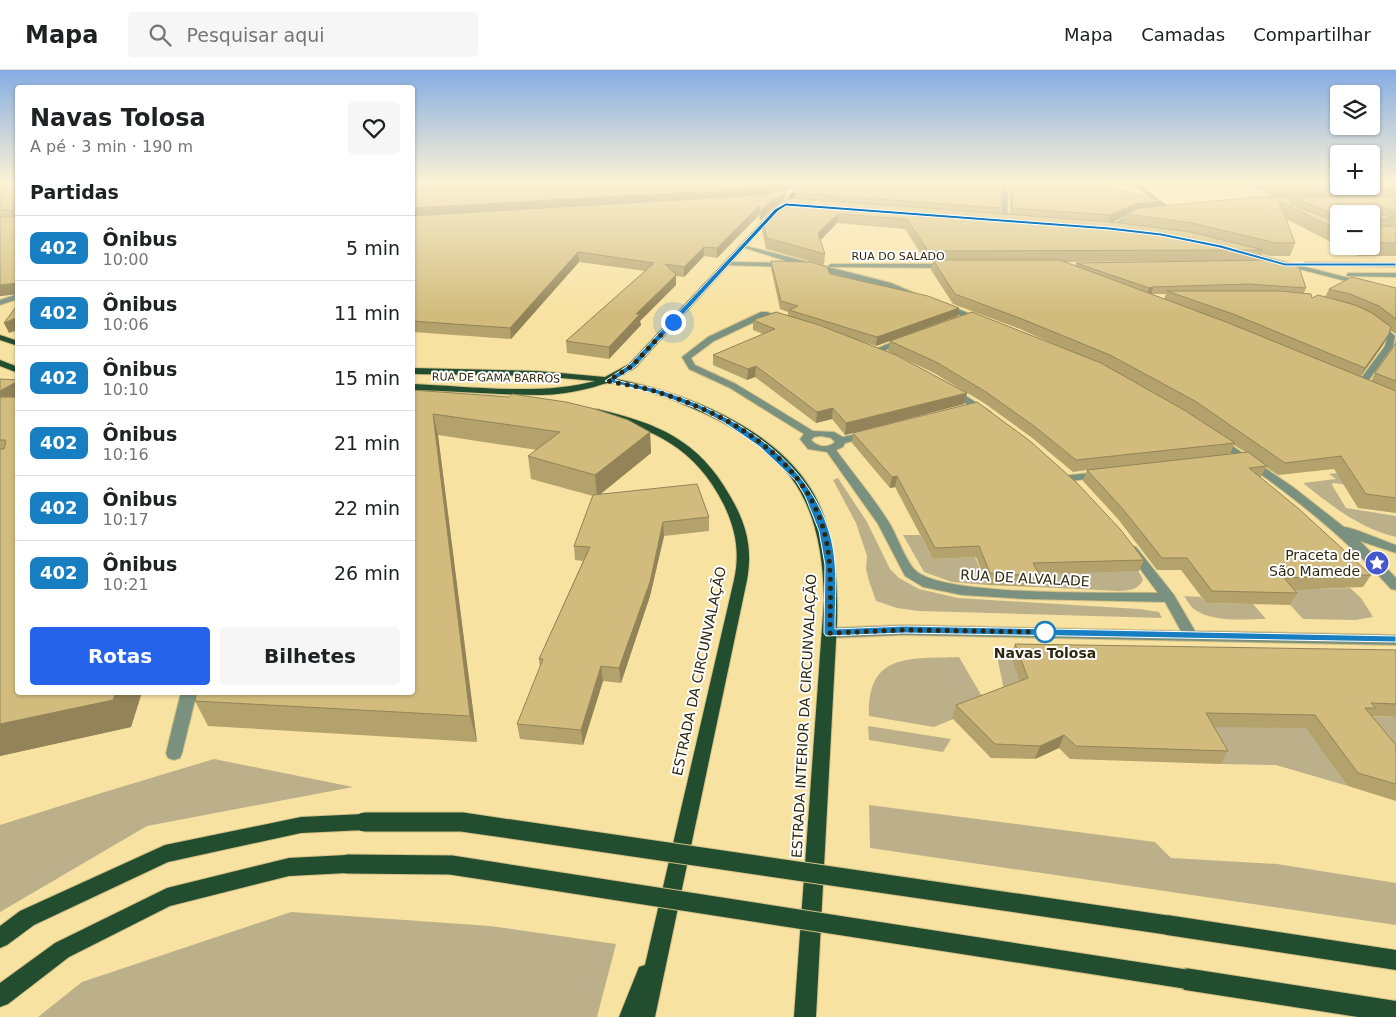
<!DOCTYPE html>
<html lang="pt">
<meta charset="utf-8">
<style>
body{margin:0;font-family:"DejaVu Sans",sans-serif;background:#f6f6f6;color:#202124;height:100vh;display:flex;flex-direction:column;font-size:19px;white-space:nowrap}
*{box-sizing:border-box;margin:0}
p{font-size:16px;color:#757577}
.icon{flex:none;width:28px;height:28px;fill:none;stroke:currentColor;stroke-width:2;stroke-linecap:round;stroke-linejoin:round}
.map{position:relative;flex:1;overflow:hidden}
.side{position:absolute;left:15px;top:15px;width:400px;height:610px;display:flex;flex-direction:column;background:#fff;border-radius:5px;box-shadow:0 1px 4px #0004}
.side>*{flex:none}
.badge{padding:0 10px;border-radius:8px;font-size:18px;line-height:32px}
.controls{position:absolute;left:1330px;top:15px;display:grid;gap:10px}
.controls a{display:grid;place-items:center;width:50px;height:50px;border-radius:5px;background:#fff;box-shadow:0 1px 4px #0004;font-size:25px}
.you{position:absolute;width:25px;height:25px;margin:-12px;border:4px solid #fff;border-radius:50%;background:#1a73e8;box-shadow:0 0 0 8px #1a73e833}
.map>.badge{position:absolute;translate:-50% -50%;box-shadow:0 0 0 2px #fff}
h2{padding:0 15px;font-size:19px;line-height:45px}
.round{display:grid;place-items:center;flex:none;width:52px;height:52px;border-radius:5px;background:#f6f6f6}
.overview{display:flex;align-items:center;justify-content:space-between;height:85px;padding:0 15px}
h1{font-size:24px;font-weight:700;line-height:38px}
.button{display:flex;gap:10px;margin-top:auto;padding:10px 15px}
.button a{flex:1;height:58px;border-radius:5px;background:#2563eb;color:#fff;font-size:20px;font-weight:700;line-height:58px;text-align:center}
.button a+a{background:#f6f6f6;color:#202124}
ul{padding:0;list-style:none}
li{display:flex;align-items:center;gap:15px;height:65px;padding:0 15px;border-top:1px solid #e0e0e0}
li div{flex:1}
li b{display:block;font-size:19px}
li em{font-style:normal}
li .badge{min-width:55px;font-weight:700;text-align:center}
header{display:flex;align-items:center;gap:30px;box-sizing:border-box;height:70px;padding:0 25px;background:#fff;border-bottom:1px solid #e0e0e0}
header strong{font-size:24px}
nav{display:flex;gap:28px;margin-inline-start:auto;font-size:18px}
.search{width:350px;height:45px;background:#f6f6f6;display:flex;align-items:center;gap:12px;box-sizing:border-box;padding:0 18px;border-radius:5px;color:#757577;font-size:19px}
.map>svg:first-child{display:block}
.green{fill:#bcb08b}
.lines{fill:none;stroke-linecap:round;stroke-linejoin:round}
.minor-casing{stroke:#d4c187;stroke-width:2}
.major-casing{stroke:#d4c187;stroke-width:2}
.minor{fill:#7a917f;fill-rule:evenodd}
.major{fill:#224e2f;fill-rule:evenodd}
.major-bridge-casing{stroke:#d4c187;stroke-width:21;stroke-linecap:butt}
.major-bridge{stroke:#224e2f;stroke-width:19}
.wall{fill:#b4a26c;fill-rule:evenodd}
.shaded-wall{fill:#928458}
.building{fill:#d1bc7d;stroke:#928458}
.line{fill:#187ec2;stroke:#fff}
.walk{stroke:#30280e;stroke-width:5;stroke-dasharray:0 9}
.stop-dot{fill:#fff;stroke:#187ec2;stroke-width:2.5}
.labels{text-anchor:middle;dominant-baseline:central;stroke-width:4;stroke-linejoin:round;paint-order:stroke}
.far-street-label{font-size:11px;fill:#30280e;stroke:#fff}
.poi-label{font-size:14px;fill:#30280e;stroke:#fff;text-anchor:end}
.street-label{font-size:14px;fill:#30280e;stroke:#fff}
.stop-label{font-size:14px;font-weight:bold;fill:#30280e;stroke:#fff}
</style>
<header>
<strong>Mapa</strong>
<div class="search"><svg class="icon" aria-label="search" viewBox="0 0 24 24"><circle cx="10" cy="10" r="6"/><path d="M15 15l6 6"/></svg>Pesquisar aqui</div>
<nav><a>Mapa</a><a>Camadas</a><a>Compartilhar</a></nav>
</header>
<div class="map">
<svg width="1396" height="947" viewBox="0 0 1396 947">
<rect width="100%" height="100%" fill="#f8e2a2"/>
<!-- green -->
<g class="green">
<path d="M1346 402 1366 417 1333 413 1332 415 1346 438 1396 446V467C1359 458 1332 436 1303 413L1336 409 1329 404Z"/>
<path d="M838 408 867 452 890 499 899 508 919 519 958 528 1139 539 1159 542 1162 548 919 541 897 538 876 531 869 511 866 499 867 486 856 453 833 410Z"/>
<path d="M903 465H920L933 489 975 487 987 515 952 512 924 502Z"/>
<path d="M1024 495 1137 499 1143 509C1139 520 1130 520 1120 521L1036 517Z"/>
<path d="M1271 514 1319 519 1350 518 1361 528 1373 547 1355 550 1303 549Z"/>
<path d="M1184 526 1201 527 1206 533 1253 534 1266 549C1244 549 1213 553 1194 539 1190 536 1187 530 1184 526Z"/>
<path d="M997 586 1362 646 1396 647V702L1337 700 1348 716 1276 695 1221 694 1005 625Z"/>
<path d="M959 587 987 635 934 657 869 646C867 582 910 589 959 587Z"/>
<path d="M868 656 951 669 943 682 869 670Z"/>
<path d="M214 689 353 717 147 756 0 842V755L98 724Z"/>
<path d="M869 735 1155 772 1171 788 1277 794 1396 813V855L870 778Z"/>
<path d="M291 842 490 856 616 874 597 947H38L82 912Z"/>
</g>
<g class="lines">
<defs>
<g id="minor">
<path d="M996 111H1000L1008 124 1007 152 1002 151V124Z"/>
<path d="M1129 111H1134L1174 141 1169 142Z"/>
<path d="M1141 143 1143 146 1126 151 1111 159 1106 158 1122 149Z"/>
<path d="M742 175 891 213 924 227 920 229 885 217 805 197 742 177Z"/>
<path d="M1243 181 1396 220V224L1241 184 1240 183Z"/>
<path d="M727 192 787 193 790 195 787 197 725 195V193Z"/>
<path d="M1306 192 1396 193V197L1304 195V193Z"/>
<path d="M831 194H949L952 196 949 198 829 197 828 196Z"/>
<path d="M1349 203H1396V207L1347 206V204Z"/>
<path d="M18 224V229L0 235V230Z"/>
<path d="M940 234H946L985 250 978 252 940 238Z"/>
<path d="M761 242H767L788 250 784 252 765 247 714 271 691 288 695 295 736 314 813 361 834 362 843 367 870 361 874 362 875 364 874 366 845 373 843 377 836 380C854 405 874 428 890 454 897 466 906 491 915 500 941 527 1115 522 1158 523L1126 480 1132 476 1136 477 1174 525 1195 561 1396 565V575L904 565 830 568 825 566 823 563 825 560 830 558 904 555 1181 561 1165 532 1026 529 962 525 923 517 905 506 878 454 827 382 808 379 800 369 804 364 730 318 689 299 682 287 708 267ZM821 366 831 368 835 372C827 379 818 377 811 370L814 367Z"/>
<path d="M1373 252H1379L1395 266 1393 276 1364 317 1361 318 1356 315 1385 276 1387 267 1373 256Z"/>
<path d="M904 267 907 268V272L878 283 871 281Z"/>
<path d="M952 318 955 319 991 342 989 344H983L949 323 947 321Z"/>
<path d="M1219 367 1293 417 1344 457C1350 456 1386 472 1396 475V483L1360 471 1396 508V520L1391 519C1340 461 1279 416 1215 372L1214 370Z"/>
<path d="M1101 402 1107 405 1105 407 1070 411 1064 408 1070 405Z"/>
<path d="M181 622H197L182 683 180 688 174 690 168 688 166 683Z"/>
</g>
<g id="major">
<path d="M793 121 798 122 785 139 778 141 635 298 616 309C694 324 796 366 824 446 836 481 838 516 837 552L816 947H794L824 530C822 423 785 377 687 336 670 328 626 313 608 313 602 314 595 317 590 318 574 322 557 325 541 325 498 325 455 321 412 320V314C468 316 542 326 595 311L538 306 412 304V298L538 301 605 307 629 294 774 139 781 137Z"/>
<path d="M0 265 18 271V276L0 270Z"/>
<path d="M0 290 18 297V303L0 296Z"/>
<path d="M597 339C657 353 699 370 730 426 746 453 753 478 747 510L655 947H619L639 897 645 895 734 510C740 483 736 460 724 435 695 377 654 359 594 344V340Z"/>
<path d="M364 744 370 746 373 752 370 758 364 760 301 763 168 792 34 855 7 875 0 878V856L20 841 165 775 301 747Z"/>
<path d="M347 785 354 788 356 794 354 800 347 803 289 806 170 836 69 887 8 934 0 937V913L55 873 167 818 289 788Z"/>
<path d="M1167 845 1396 880V900L1167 865 1160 862 1157 855 1160 848Z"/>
<path d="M1185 898 1396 931V947H1358L1185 920 1177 917 1174 909 1177 901Z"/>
</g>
</defs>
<!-- minor casing -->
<use href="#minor" class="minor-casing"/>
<!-- major casing -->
<use href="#major" class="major-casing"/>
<!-- minor -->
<use href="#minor" class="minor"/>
<!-- major -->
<use href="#major" class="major"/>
<defs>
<g id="major-bridge">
<path d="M364 752H462L1167 855"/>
<path d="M347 794 451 795 1185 909"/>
</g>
</defs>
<!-- major-bridge casing -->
<use href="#major-bridge" class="major-bridge-casing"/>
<!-- major-bridge -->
<use href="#major-bridge" class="major-bridge"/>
</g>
<!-- wall -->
<g class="wall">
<path d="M412 111H801L792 119 786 121 785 128 783 131 794 128V123L1002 138 1001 144H1010V124L1001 111H1086L1160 136 1275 127 1238 111H1396V186H1358L1339 176H1371V144H1339V176L1286 149 1295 173 1290 186H1270L1262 184 1259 191 1306 218 1304 223 1312 228 1325 227 1329 219 1396 218V264L1390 260 1389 264 1383 275 1360 307 1371 311 1375 303 1395 274 1396 266V443L1358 438 1334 399 1278 405 1266 397 1261 407H1260L1371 505 1363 517 1294 520 1297 523 1290 535 1206 533 1181 500H1157L1118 449 1083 411 1087 400 1073 402 1031 367 984 333 934 303 896 285 967 323 964 334 845 365 832 349 816 353 755 307 747 310 713 295V285L763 264 753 260V250L788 246V242L780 239 771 198V191L830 204 958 246 876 276 858 270 895 285 888 281 890 271 1067 280 1020 259 953 234 931 200 933 192H926L905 159 837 153 820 170 825 184 824 195 766 179 762 161 763 151 776 137 773 138 760 151 759 145 717 188 704 186 684 207 676 206V215L640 251 641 255 609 289 567 283 566 271 645 201 579 192 511 269 413 262ZM1126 146 1124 153 1113 152ZM1198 191 1076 193 1075 196 1063 192ZM1151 224H1166L1164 229ZM1234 375 1245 382 1230 384Z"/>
<path d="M0 117H18V224L0 226Z"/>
<path d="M0 309 18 310V622H142L131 657 0 686Z"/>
<path d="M412 320 650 362 651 383 600 424 709 447V461L664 466 650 526 621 613 603 611 583 675 520 669 517 654 540 597 539 589 583 491 575 490 574 476 593 426 531 409 528 386 537 380 438 365 477 672 208 656 195 631Z"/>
<path d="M853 363 1144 490 1139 501 1038 504 1040 506 1036 517 987 515 976 487 933 489 895 417 890 418 852 373Z"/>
<path d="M1015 574 1396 580V647L1372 646 1396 675V731L1348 716 1306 658 1214 657 1228 681 1221 694 1070 689 1059 678 1035 689 991 688 952 648 956 635 1020 611 1011 587Z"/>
</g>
<!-- shaded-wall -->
<g class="shaded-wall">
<path d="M793 111H801L792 119 786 121 785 128 780 135 773 138 760 151 762 126 412 147V138Z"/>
<path d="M1161 131 1158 140 1126 144V146L1108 154 1110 145 1135 134Z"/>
<path d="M759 136V145L717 188V178Z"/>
<path d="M838 144 837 153 817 174 818 163Z"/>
<path d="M704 177V186L684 207V197Z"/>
<path d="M578 182 579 192 511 269 510 258Z"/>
<path d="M676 205V215L640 251 641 255 609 289V277L636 244Z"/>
<path d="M18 213V224L0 226V215Z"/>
<path d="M1153 217 1151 224 1147 226 1149 218Z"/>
<path d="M959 238 958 246 876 276 877 267Z"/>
<path d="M18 247V260L9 263 4 253Z"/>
<path d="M1389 264 1383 275 1358 310 1365 298Z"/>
<path d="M756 296 755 307 747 310 748 299Z"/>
<path d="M18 311V340L0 342V321Z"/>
<path d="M967 323 964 334 845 365 846 353Z"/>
<path d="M833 338 832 349 816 353 817 342Z"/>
<path d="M433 344 438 365 477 672 470 646Z"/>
<path d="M650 362 651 383 597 427 595 405Z"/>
<path d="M897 406 895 417 890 418 892 407Z"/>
<path d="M663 452 664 466 650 526 621 613 619 598Z"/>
<path d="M601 596 603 611 583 675 581 660Z"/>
<path d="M116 622H142L131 657 0 686V654Z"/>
<path d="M1064 665 1059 678 1035 689 1040 676Z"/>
</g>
<!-- building -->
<g class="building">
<path d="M412 111H793L762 118 412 138Z"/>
<path d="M805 111H999L1002 116V138L794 123Z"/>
<path d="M1008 111H1086L1161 131 1135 134 1110 145 1012 138V116Z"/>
<path d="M1267 111H1339V116H1371V111H1396V119L1288 120Z"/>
<path d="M0 117H18V213L0 215V147H15L16 142 14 140H0Z"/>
<path d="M786 120 780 127 773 129 760 142 759 136 717 178 704 177 684 197 665 194 676 205 636 244H640L609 277 566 271 654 193 578 182 510 258 412 251V146L762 125Z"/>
<path d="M1396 126V142L1377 134 1375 136 1376 142 1395 149H1377L1375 151 1376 156H1396V173H1371V144H1339V146L1297 129H1290L1291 134 1339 153V160L1279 131 1295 173H1276L1192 153 1126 144 1140 138 1256 127Z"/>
<path d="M790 128 1112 152 1190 162 1263 180 928 181 907 149 838 144 818 163 825 184 767 168 763 151 780 133Z"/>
<path d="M933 190H1060L1226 252 1396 321V428L1366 424 1341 386 1285 393 1195 331 1110 285 1022 249 955 224Z"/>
<path d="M1272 190 1299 197 1306 218 1248 214 1153 217 1149 218 1076 193Z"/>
<path d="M771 191 811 192 827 197 830 204 928 226 959 238 877 267 789 240 798 236 781 231Z"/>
<path d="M1352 207 1396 218V249L1379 236 1350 224 1329 219Z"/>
<path d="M1167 221H1279L1311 224 1312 228 1318 225 1355 235 1372 243 1391 257 1389 264 1365 298 1233 244Z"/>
<path d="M18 234V247L4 253Z"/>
<path d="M776 242 819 255 896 285 967 323 846 353 833 338 817 342 756 296 748 299 713 285 775 259 753 250Z"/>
<path d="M972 242 1101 293 1184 340 1235 373 1076 390 1034 356 986 322 936 292 890 271Z"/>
<path d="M1396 273V311L1375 303Z"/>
<path d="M0 309 18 310V311L0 321Z"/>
<path d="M412 320 509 327 512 324 566 332 595 339 628 350 650 362 595 405 528 386 560 362 433 344 470 646 195 631 197 622H412Z"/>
<path d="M0 327H18V622H116L113 630 0 654V379H4L6 372 5 370H0Z"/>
<path d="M977 332 1030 371 1077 413 1120 459 1144 490 1033 493 1040 506 990 503 979 476 935 478 897 406 892 407 853 363Z"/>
<path d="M1248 382 1267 396 1249 398 1299 439 1371 505 1284 508 1297 523 1212 521 1187 488H1162L1122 438 1087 400Z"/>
<path d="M697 414 709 447 663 452 650 512 619 598 601 596 581 660 517 654 543 589H539L590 477 574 476 593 425Z"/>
<path d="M1015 574 1396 580V634L1371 633 1376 638H1365L1396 675V714L1358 703 1315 645 1206 643 1228 681 1076 676 1064 665 1040 676 995 674 956 635 1028 608Z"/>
</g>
<!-- sky -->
<linearGradient id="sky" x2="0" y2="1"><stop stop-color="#85ade3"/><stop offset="0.46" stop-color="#fcf2d5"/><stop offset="1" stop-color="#fcf2d5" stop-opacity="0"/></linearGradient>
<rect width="1396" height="243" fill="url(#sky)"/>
<!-- line -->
<path class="line" d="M786 133 1109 157 1161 163 1221 175 1285 193H1396V196H1285L1220 178 1161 166 1109 160 786 136 778 141 635 297 615 310C631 314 648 316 663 321 733 344 806 387 829 461 839 492 835 527 835 559L904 556 1396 566V572L904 563 826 566 824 563 825 495 819 461 805 426 796 411 760 377 725 353 698 339 657 324 605 311 630 294 775 139Z"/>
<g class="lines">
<!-- walk -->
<path class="walk" d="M673 252 632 296 608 311C626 315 644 317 660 323 729 344 804 388 824 461 833 494 830 530 830 563L904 560 1045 562"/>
</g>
<!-- icons -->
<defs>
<symbol id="sight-disc" viewBox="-11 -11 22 22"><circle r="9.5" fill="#4457cb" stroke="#fff"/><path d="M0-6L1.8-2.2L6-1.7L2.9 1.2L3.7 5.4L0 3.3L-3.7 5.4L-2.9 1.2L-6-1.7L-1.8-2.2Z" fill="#fff"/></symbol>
</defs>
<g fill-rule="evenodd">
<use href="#sight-disc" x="1363" y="479" width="28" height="28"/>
</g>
<!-- markers -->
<circle class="stop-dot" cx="1045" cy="562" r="10"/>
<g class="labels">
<!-- far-street labels -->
<g class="far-street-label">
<text x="898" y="186">RUA DO SALADO</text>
<text transform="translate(496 308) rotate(1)">RUA DE GAMA BARROS</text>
</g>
<!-- poi labels -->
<g class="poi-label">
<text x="1360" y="485">Praceta de<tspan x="1360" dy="16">São Mamede</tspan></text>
</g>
<!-- street labels -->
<g class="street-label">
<text transform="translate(1025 508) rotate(3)">RUA DE ALVALADE</text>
<text transform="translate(699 601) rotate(-78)">ESTRADA DA CIRCUNVALAÇÃO</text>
<text transform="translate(804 646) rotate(-87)">ESTRADA INTERIOR DA CIRCUNVALAÇÃO</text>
</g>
<!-- stop labels -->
<g class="stop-label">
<text x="1045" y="583">Navas Tolosa</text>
</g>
</g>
</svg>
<div class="controls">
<a><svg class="icon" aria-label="layers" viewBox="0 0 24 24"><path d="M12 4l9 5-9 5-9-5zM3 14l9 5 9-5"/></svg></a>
<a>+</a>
<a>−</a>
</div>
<div class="you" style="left:673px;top:252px"></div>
<section class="side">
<div class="overview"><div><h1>Navas Tolosa</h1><p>A pé · 3 min · 190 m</p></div><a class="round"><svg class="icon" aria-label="heart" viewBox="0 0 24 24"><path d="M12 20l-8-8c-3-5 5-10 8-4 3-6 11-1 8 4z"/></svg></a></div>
<h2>Partidas</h2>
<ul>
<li><span class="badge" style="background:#187ec2;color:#fff">402</span><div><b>Ônibus</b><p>10:00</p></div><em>5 min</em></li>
<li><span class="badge" style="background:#187ec2;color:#fff">402</span><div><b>Ônibus</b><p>10:06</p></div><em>11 min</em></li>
<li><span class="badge" style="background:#187ec2;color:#fff">402</span><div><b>Ônibus</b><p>10:10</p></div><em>15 min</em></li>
<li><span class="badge" style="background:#187ec2;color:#fff">402</span><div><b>Ônibus</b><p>10:16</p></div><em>21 min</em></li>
<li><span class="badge" style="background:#187ec2;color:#fff">402</span><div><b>Ônibus</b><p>10:17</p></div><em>22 min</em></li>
<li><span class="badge" style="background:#187ec2;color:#fff">402</span><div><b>Ônibus</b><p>10:21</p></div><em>26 min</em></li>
</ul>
<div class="button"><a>Rotas</a><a>Bilhetes</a></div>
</section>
</div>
